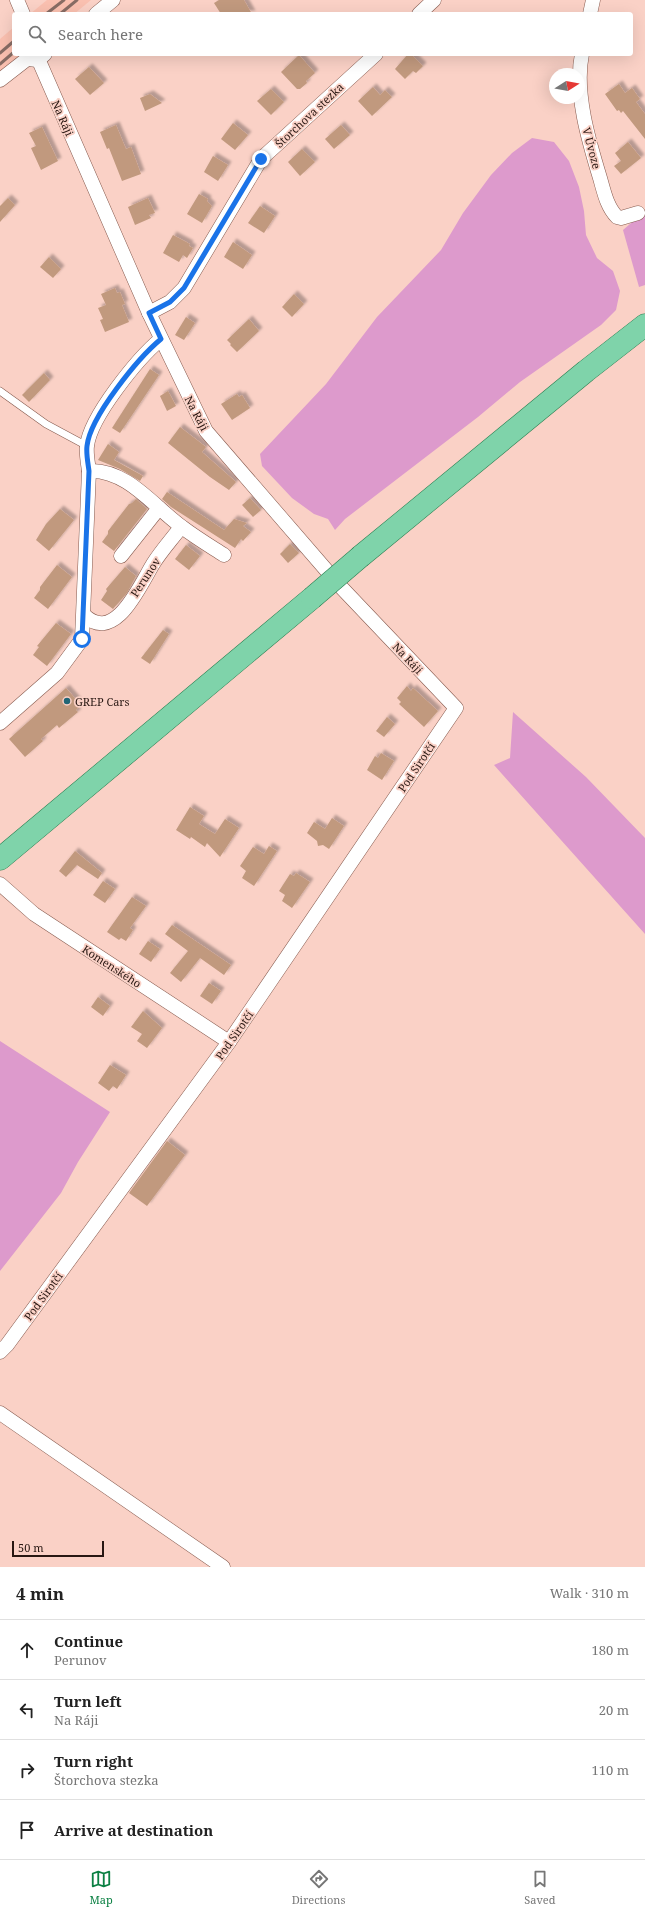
<!DOCTYPE html>
<html lang="en">
<head>
<meta charset="utf-8">
<style>
  :root { --surface:#fff; --page:#f6f6f6; --text:#222; --muted:#767676; --line:#e0e0e0; --accent:#0b8043 }
  body { margin:0; font-family:"Noto Serif",serif; background:var(--page); color:var(--text) }
  .compass { position:absolute; left:549px; top:68px; width:36px; height:36px; border-radius:50%; background:var(--surface); box-shadow:0 4px 16px #0002; rotate:79deg }
  .scale { position:absolute; left:12px; bottom:10px; width:92px; box-sizing:border-box; padding-left:4px; border:2px solid #281712; border-top:0; font-size:11px; line-height:14px; white-space:nowrap; color:#281712; -webkit-text-stroke:3px #fad1c6; paint-order:stroke }
  .stop { position:absolute; width:12px; height:12px; margin:-9px; border:3px solid #1a73e8; border-radius:50%; background:#fff }
  .stop.end { background:#1a73e8; border-color:#fff; box-shadow:0 1px 4px #0008 }
  .list { margin:0; padding:0; list-style:none }
  h2 { display:flex; justify-content:space-between; align-items:center; height:52px; margin:0; padding:0 16px; font-size:17px }
  h2 small { font-size:13px; font-weight:400; color:var(--muted) }
  .list li { display:grid; grid-template-columns:26px 1fr auto; gap:12px; align-items:center; box-sizing:border-box; height:60px; padding:0 16px; border-top:1px solid var(--line) }
  .list b { display:block; font-size:15px; white-space:nowrap }
  .list p { margin:0; font-size:13px; white-space:nowrap; color:var(--muted) }
  .list em { font-size:13px; font-style:normal; color:var(--muted) }
  .icon { flex:none; width:22px; height:22px; fill:none; stroke:currentColor; stroke-width:2; stroke-linecap:round; stroke-linejoin:round }
  .map { position:relative; flex:none; width:645px; height:1567px; overflow:hidden }
  .search { position:absolute; background:var(--surface); box-shadow:0 4px 16px #0002; left:12px; right:12px; top:12px; height:44px; display:flex; align-items:center; gap:10px; box-sizing:border-box; padding:0 14px; border-radius:4px; color:var(--muted); font-size:15px }
  .sheet { height:292px; background:var(--surface) }
  nav { display:flex; justify-content:space-around; align-items:center; box-sizing:border-box; height:56px; border-top:1px solid var(--line); background:var(--surface); font-size:11px; color:var(--muted) }
  nav a { display:grid; justify-items:center; gap:2px }
  nav .on { color:var(--accent) }
  .map>svg:first-child { display:block }
</style>
</head>
<body>
<div class="map">
<svg width="645" height="1567" viewBox="0 0 645 1567">
  <defs>
    <filter id="shadow"><feDropShadow dx="3.5" dy="-3.5" stdDeviation="1" flood-color="#0004"/></filter>
  </defs>
  <rect width="100%" height="100%" fill="#fad1c6"/>
  <g fill="#fac0b0">
    <path d="M47,0H91L74,14H30Z"/>
    <path d="M14,27V54H25L0,76V39Z"/>
  </g>
  <g fill="#dd9acc">
    <path d="M532,138L554,142L569,161L579,187L584,211L586,235L597,258L613,271L620,291L616,310L601,325L520,382L478,417L345,519L335,530L328,519L314,514L292,498L262,466L260,454L326,384L377,317L441,250L463,213L491,175L512,153Z"/>
    <path d="M645,211V285L639,287L623,230Z"/>
    <path d="M513,712L586,777L645,838V934L494,765L510,758Z"/>
    <path d="M0,1041L110,1112L78,1162L61,1193L0,1271Z"/>
  </g>
  <g fill="#c1997e" filter="url(#shadow)">
    <path d="M219,0H244L252,14H221L214,3Z"/>
    <path d="M408,54H411L423,66L416,73L413,71L405,79L395,69Z"/>
    <path d="M299,55L315,73L306,81L307,83L300,89H297L281,72Z"/>
    <path d="M89,67L104,83L90,95L75,79Z"/>
    <path d="M619,84L625,93L632,88L640,99L636,102L645,114V139L623,111L621,113L619,110L617,111L605,94Z"/>
    <path d="M373,87L380,95L385,90L392,97L372,116L358,101Z"/>
    <path d="M271,89L284,102L271,115L257,101Z"/>
    <path d="M150,94L162,103L145,111L140,98Z"/>
    <path d="M233,123L248,135L235,150L221,139Z"/>
    <path d="M116,125L126,149L131,147L141,174L122,181L109,148L107,149L100,132Z"/>
    <path d="M341,125L350,135L334,149L325,139Z"/>
    <path d="M42,127L58,161L41,170L31,148L36,146L29,133Z"/>
    <path d="M628,142L641,158L621,174L614,166L621,161L615,153Z"/>
    <path d="M302,149L315,162L300,176L288,162Z"/>
    <path d="M213,156L228,165L218,181L204,172Z"/>
    <path d="M199,194L208,199L207,201L212,206L202,223L187,214Z"/>
    <path d="M8,198L15,205L0,222V206Z"/>
    <path d="M148,198L155,213L149,215L151,218L135,225L128,207Z"/>
    <path d="M260,206L275,216L264,233L248,223Z"/>
    <path d="M173,235L190,244L189,246L193,248L187,258L183,255L179,262L163,253Z"/>
    <path d="M233,242L252,255L243,269L224,257Z"/>
    <path d="M49,257L61,269L53,278L40,267Z"/>
    <path d="M115,288L117,293L120,292L125,304L122,305L129,322L105,332L100,320L103,319L98,308L106,305L101,294Z"/>
    <path d="M294,294L304,304L292,317L282,307Z"/>
    <path d="M186,317L195,323L184,340L175,335Z"/>
    <path d="M249,319L259,331L237,352L230,345L231,344L227,340Z"/>
    <path d="M150,369L159,375L120,433L112,428Z"/>
    <path d="M44,373L50,380L29,402L22,395Z"/>
    <path d="M168,391L176,406L167,411L160,396Z"/>
    <path d="M237,394L239,397L242,395L250,408L232,420L221,404Z"/>
    <path d="M180,427L206,447L202,452L236,482L229,490L210,477L168,443Z"/>
    <path d="M108,444L119,452L114,460L143,476L140,481L120,469L98,460Z"/>
    <path d="M167,492L224,530L234,519L247,523L243,526L251,532L243,541L241,539L235,548L171,507L162,499Z"/>
    <path d="M250,498L261,510L253,517L242,505Z"/>
    <path d="M136,499L147,509L114,551L102,542L108,534V531L129,504L132,503Z"/>
    <path d="M60,509L74,520L49,551L36,540L46,524Z"/>
    <path d="M290,544L299,553L288,563L280,554Z"/>
    <path d="M186,545L200,556L189,570L175,559Z"/>
    <path d="M57,565L72,577L48,609L34,598L40,590V587Z"/>
    <path d="M125,567L136,576L127,593L113,609L101,600L107,591L106,589Z"/>
    <path d="M56,623L71,634L47,666L33,655L39,647L37,646Z"/>
    <path d="M163,630L169,634L150,664L141,658Z"/>
    <path d="M407,686L411,691L413,688L438,711L424,727L399,704L401,702L397,698Z"/>
    <path d="M66,688L81,705L76,710L78,712L59,728L57,725L41,739L43,741L25,757L9,739Z"/>
    <path d="M387,717L395,724L384,737L376,731Z"/>
    <path d="M381,753L394,761L382,780L367,770L375,756L378,758Z"/>
    <path d="M190,807L204,816L199,824L215,834L225,819L239,828L220,857L207,843L205,847L191,837L190,839L176,830Z"/>
    <path d="M332,818L344,826L329,849L323,845L318,846L317,841L307,833L314,822L325,829Z"/>
    <path d="M269,846L277,851L254,886L242,878L246,871L240,866L253,847L264,854Z"/>
    <path d="M75,851L102,873L98,879L77,865L66,877L59,871Z"/>
    <path d="M296,873L310,882L292,908L282,901L285,895L279,891L290,874L294,876Z"/>
    <path d="M103,881L115,889L105,903L93,895Z"/>
    <path d="M132,897L146,906L130,928L133,930L126,941L121,938L119,940L107,932Z"/>
    <path d="M172,925L231,965L224,975L200,958L181,982L170,973L188,951L165,934Z"/>
    <path d="M148,941L160,949L151,962L139,954Z"/>
    <path d="M209,983L221,991L212,1004L200,996Z"/>
    <path d="M98,997L110,1006L103,1016L91,1007Z"/>
    <path d="M143,1011L162,1028L147,1048L137,1041L142,1034L131,1027Z"/>
    <path d="M110,1065L126,1075L117,1089L113,1086L109,1091L98,1083Z"/>
    <path d="M167,1141L185,1155L147,1206L129,1193Z"/>
  </g>
  <g fill="none" stroke-linecap="round" stroke-linejoin="round">
    <defs>
      <path id="lane" d="M0,391L46,424L87,446"/>
      <g id="street">
        <path d="M17,0L23,14"/>
        <path d="M96,14L113,0"/>
        <path d="M419,14L434,0"/>
        <path d="M590,14L593,0"/>
        <path d="M582,54C574,92 589,142 600,178C604,192 607,207 617,217L621,218L638,213"/>
        <path d="M0,80L27,59L38,60L45,54"/>
        <path d="M149,313L170,302L184,288L261,159L376,54"/>
        <path d="M89,471C127,469 154,507 182,527C195,537 210,546 224,555"/>
        <path d="M121,556L159,508"/>
        <path d="M84,615C115,645 140,585 153,564C161,551 172,539 181,527"/>
        <path d="M0,723L57,673L82,639L89,471C88,463 86,454 87,446C90,417 138,358 161,339"/>
        <path d="M0,884L34,914L229,1042"/>
        <path d="M0,1352L7,1345L229,1042L456,708L340,586L206,431L149,313L36,54"/>
        <path d="M0,1413L223,1567"/>
      </g>
      <g id="primary">
        <path d="M361,556L586,371L645,325"/>
        <path d="M0,859L312,598"/>
      </g>
    </defs>
    <use href="#lane" stroke="#875b4f" stroke-width="8"/>
    <use href="#street" stroke="#875b4f" stroke-width="15"/>
    <use href="#primary" stroke="#297e50" stroke-width="23"/>
    <use href="#lane" stroke="#fff" stroke-width="7"/>
    <use href="#street" stroke="#fff" stroke-width="14"/>
    <use href="#primary" stroke="#7fd3aa" stroke-width="22"/>
    <g stroke="#886c64" stroke-width="3">
      <path d="M46,14L64,0"/>
      <path d="M60,14L77,0"/>
      <path d="M0,53L14,41"/>
      <path d="M0,64L14,52"/>
    </g>
    <defs>
      <path id="primary-bridge" d="M312,598L361,556"/>
    </defs>
    <use href="#primary-bridge" stroke="#297e50" stroke-width="23" stroke-linecap="butt"/>
    <use href="#primary-bridge" stroke="#7fd3aa" stroke-width="22"/>
  </g>
  <g fill="none" stroke-linecap="round" stroke-linejoin="round">
    <path stroke="#1a73e8" stroke-width="5" d="M82,639L89,471C88,463 86,454 87,446C90,417 138,358 161,339L149,313L170,302L184,288L261,159"/>
  </g>
  <circle fill="#206676" stroke="#fad1c6" stroke-width="1.5" cx="67" cy="701" r="4"/>
  <g text-anchor="middle" dominant-baseline="central" stroke-width="3.5" stroke-linejoin="round" paint-order="stroke">
    <g font-size="11" fill="#281712" stroke="#fad1c6">
      <text transform="translate(309 115) rotate(-43)">Štorchova stezka</text>
      <text transform="translate(63 118) rotate(66)">Na Ráji</text>
      <text transform="translate(592 148) rotate(75)">V Úvoze</text>
      <text transform="translate(197 413) rotate(62)">Na Ráji</text>
      <text transform="translate(145 577) rotate(-57)">Perunov</text>
      <text transform="translate(408 658) rotate(47)">Na Ráji</text>
      <text transform="translate(416 767) rotate(-56)">Pod Sirotčí</text>
      <text transform="translate(112 966) rotate(33)">Komenského</text>
      <text transform="translate(234 1035) rotate(-55)">Pod Sirotčí</text>
      <text transform="translate(43 1296) rotate(-54)">Pod Sirotčí</text>
    </g>
    <g font-size="11" fill="#281712" stroke="#fad1c6" text-anchor="start">
      <text x="75" y="701">GREP Cars</text>
    </g>
  </g>
</svg>
<svg class="compass" viewBox="-18 -18 36 36"><path d="M0-13l5 13h-10z" fill="#e53935"/><path d="M0 13l5-13h-10z" fill="#767676"/></svg>
<div class="scale">50 m</div>
<div class="stop" style="left:82px;top:639px"></div>
<div class="stop end" style="left:261px;top:159px"></div>
<div class="search"><svg class="icon" aria-label="search" viewBox="0 0 24 24"><circle cx="10" cy="10" r="6"/><path d="M15 15l6 6"/></svg>Search here</div>
</div>
<section class="sheet">
<h2>4 min<small>Walk · 310 m</small></h2>
<ul class="list">
<li><svg class="icon" aria-label="ahead" viewBox="0 0 24 24"><path d="M12 20V5M6 11l6-6 6 6"/></svg><div><b>Continue</b><p>Perunov</p></div><em>180 m</em></li>
<li><svg class="icon" aria-label="left" viewBox="0 0 24 24"><path d="M17 20v-9H6M10 6l-5 5 5 5"/></svg><div><b>Turn left</b><p>Na Ráji</p></div><em>20 m</em></li>
<li><svg class="icon" aria-label="right" viewBox="0 0 24 24"><path d="M7 20v-9h11M14 6l5 5-5 5"/></svg><div><b>Turn right</b><p>Štorchova stezka</p></div><em>110 m</em></li>
<li><svg class="icon" aria-label="arrive" viewBox="0 0 24 24"><path d="M6 21V4h12l-3 4 3 4H6"/></svg><div><b>Arrive at destination</b></div></li>
</ul>
</section>
<nav>
<a class="on"><svg class="icon" aria-label="map" viewBox="0 0 24 24"><path d="M3 6l6-2 6 2 6-2v14l-6 2-6-2-6 2zM9 4v14M15 6v14"/></svg>Map</a>
<a><svg class="icon" aria-label="directions" viewBox="0 0 24 24"><path d="M12 3l9 9-9 9-9-9zM9 14v-3h6M13 9l2 2-2 2"/></svg>Directions</a>
<a><svg class="icon" aria-label="saved" viewBox="0 0 24 24"><path d="M7 4h10v16l-5-4-5 4z"/></svg>Saved</a>
</nav>
</body>
</html>
